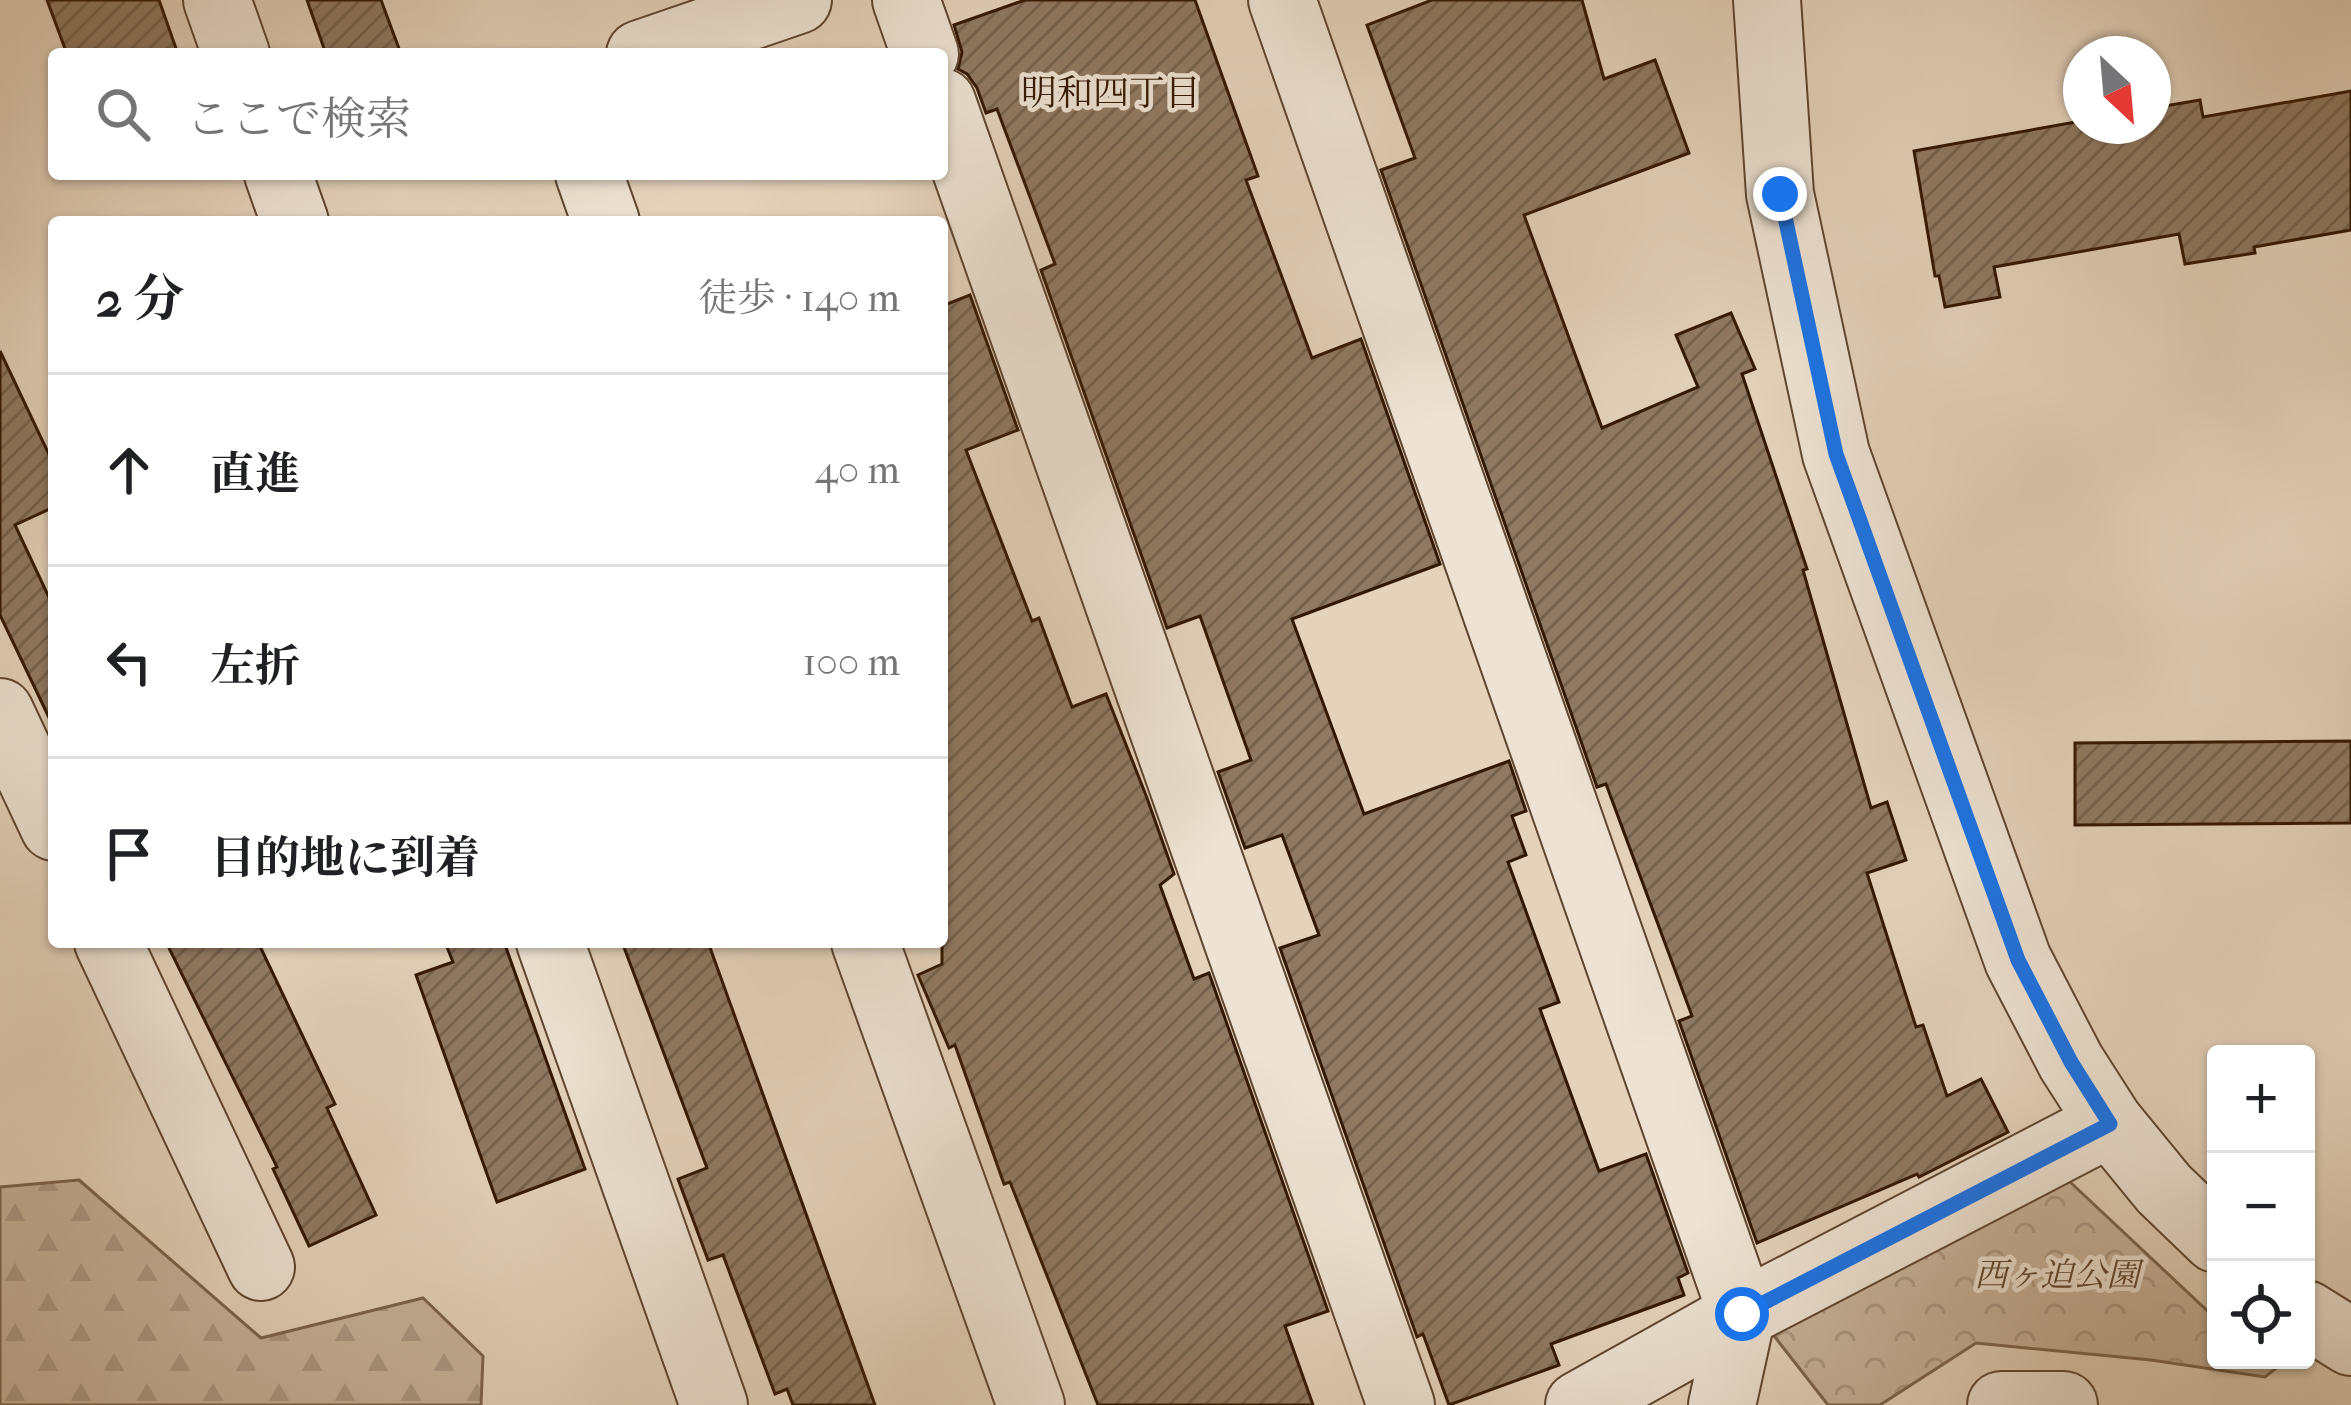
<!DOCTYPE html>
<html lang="ja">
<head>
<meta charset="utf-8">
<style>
  :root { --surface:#fff; --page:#f2f2f2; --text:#202124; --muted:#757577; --line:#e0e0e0 }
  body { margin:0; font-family:"IM FELL French Canon","Noto Serif JP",serif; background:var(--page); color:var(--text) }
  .controls { position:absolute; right:36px; bottom:36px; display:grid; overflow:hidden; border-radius:12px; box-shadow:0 3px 9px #0004 }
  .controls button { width:108px; height:108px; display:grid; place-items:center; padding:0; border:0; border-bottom:3px solid var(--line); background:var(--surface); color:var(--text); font:60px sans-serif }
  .compass { position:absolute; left:2063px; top:36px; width:108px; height:108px; border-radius:50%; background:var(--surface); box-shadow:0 3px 9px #0004; rotate:154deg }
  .stop { position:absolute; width:36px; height:36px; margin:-27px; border:9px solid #1a73e8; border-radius:50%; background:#fff }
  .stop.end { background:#1a73e8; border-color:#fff; box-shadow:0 3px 12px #0008 }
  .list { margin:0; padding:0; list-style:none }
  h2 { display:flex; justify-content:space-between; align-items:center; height:156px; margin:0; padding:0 48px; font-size:51px }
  h2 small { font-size:39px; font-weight:400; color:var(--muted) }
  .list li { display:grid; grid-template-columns:78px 1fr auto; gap:36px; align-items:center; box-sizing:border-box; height:192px; padding:0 48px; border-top:3px solid var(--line) }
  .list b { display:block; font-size:45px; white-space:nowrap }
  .list em { font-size:39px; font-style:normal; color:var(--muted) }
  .icon { flex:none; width:66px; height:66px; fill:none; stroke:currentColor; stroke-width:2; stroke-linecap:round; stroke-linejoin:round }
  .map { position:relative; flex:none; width:2351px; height:1405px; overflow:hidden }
  .search { position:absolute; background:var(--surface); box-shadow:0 3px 9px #0004; left:48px; top:48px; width:900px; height:132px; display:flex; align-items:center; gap:30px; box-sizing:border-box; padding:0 42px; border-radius:12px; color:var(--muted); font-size:45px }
  .panel { position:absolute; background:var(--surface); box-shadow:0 3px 9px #0004; left:48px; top:216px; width:900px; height:732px; border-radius:12px }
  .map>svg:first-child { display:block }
</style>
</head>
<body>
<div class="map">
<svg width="2351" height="1405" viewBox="0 0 2351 1405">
  <defs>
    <pattern id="forest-firs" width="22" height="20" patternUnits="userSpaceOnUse" patternTransform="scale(3)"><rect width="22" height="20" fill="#c6b29b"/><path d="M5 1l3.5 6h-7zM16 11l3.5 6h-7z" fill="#ab9884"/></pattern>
    <pattern id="park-crowns" width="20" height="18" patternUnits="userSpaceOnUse" patternTransform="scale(3)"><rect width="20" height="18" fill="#c6b29b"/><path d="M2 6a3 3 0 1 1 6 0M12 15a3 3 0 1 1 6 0" fill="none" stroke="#ab9884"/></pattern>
    <pattern id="building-hatch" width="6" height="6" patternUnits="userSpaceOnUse" patternTransform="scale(3)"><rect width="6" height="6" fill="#8f7962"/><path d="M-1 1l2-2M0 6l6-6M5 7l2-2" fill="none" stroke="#75624e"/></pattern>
  </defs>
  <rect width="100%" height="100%" fill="#e4d2bb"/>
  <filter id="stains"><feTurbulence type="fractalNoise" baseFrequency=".00167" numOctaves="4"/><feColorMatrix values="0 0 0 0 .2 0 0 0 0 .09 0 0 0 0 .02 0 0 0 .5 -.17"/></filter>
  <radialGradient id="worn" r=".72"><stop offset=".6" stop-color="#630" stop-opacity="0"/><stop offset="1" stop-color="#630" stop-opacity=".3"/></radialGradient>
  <path fill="url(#forest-firs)" stroke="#7c654e" stroke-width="3" d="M79,1180L261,1338L423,1298L483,1356L481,1405H0V1187Z"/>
  <path fill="url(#park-crowns)" stroke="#7c654e" stroke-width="3" d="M2069,1181L2216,1319V1360L2284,1362L2265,1377L2151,1360L1976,1343L1880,1405H1828L1771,1332Z"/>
  <g fill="url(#building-hatch)" stroke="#331801" stroke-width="3">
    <path d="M47,0H159L178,54H67Z"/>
    <path d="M307,0H381L401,54H326Z"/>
    <path d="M1025,0H1195L1258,176L1246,180L1312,358L1361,339L1440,564L1292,619L1364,814L1509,761L1526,811L1512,816L1526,855L1508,862L1559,1002L1540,1009L1599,1171L1646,1154L1688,1273L1678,1278L1684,1295L1551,1344L1559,1365L1449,1405L1423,1334L1417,1337L1280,948L1319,935L1282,835L1245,848L1218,772L1251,760L1200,616L1167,628L1041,270L1055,264L997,109L986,113L977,88L967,74L958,69L962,52L954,25Z"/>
    <path d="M1432,0H1582L1604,79L1655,60L1689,153L1524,215L1602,428L1698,387L1676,335L1731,313L1755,369L1742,374L1807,569L1803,570L1871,808L1887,802L1906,860L1867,873L1916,1027L1923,1025L1947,1096L1981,1079L2008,1132L1919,1177L1917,1174L1757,1243L1679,1021L1692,1016L1606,784L1597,787L1381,170L1415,158L1367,25Z"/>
    <path d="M2351,91V230L2254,247L2255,253L2185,264L2179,234L1994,267L2000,297L1945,307L1939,276H1935L1914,151L2081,121V126H2153V108L2200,100L2203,117Z"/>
    <path d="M970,295L1018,430L966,450L1032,621L1039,618L1072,707L1106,694L1147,798L1174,874L1160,885L1194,979L1209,973L1328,1311L1285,1326L1313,1405H1098L1010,1182L1004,1184L955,1045L949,1048L918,975L942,964V306Z"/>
    <path d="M0,351L54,465V507L15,525L54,608V728L0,615Z"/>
    <path d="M2351,741V823L2075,825V743Z"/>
    <path d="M166,942H258L335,1104L327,1108L376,1215L309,1246L273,1169L277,1167Z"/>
    <path d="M445,942H504L585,1169L497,1202L416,975L453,962Z"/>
    <path d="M622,942H708L875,1405H793L787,1389L775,1394L723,1255L708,1260L678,1179L707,1168Z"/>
  </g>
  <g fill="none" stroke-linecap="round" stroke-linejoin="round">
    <defs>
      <g id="minor">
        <path d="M217,0L236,54"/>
        <path d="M906,0L925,54"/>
        <path d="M1282,0L1742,1314L1722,1405"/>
        <path d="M1767,0L1780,194L1836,454L2018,960L2071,1062L2110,1123L2164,1189L2216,1239"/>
        <path d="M640,54L798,0"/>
        <path d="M942,102L1401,1405"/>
        <path d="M278,174L295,222"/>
        <path d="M589,174L606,222"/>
        <path d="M0,712L54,827"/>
        <path d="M108,942L261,1267"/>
        <path d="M550,942L714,1405"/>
        <path d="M865,942L1031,1405"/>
        <path d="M2306,1314L2351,1342"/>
        <path d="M1579,1405L1742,1314L2110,1123"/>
        <path d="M2001,1405H2064"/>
      </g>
    </defs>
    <use href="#minor" stroke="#5f4630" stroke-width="70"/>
    <use href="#minor" stroke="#ede2d3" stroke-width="66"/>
  </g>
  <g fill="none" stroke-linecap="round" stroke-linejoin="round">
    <path stroke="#1a73e8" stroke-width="15" d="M1742,1314L2110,1124L2071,1062L2018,960L1836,454L1780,194"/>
  </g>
  <g text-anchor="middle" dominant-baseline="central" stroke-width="9" stroke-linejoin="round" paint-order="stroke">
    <g font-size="33" font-style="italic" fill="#5f462f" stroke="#ede2d3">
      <text x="2057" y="1275">西ヶ迫公園</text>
    </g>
    <g font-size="36" fill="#331801" stroke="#ede2d3">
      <text x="1111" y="93">明和四丁目</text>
    </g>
  </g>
  <rect width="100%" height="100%" filter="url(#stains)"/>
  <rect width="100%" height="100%" fill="url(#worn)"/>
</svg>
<div class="controls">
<button>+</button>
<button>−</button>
<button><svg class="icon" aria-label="locate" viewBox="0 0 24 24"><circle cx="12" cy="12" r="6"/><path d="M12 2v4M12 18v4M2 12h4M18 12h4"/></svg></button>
</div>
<svg class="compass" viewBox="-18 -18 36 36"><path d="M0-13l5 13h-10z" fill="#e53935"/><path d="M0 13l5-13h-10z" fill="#757577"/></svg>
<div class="stop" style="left:1742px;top:1314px"></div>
<div class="stop end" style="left:1780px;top:194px"></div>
<div class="search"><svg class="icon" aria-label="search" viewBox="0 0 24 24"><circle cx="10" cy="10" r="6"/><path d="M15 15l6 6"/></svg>ここで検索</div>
<section class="panel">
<h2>2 分<small>徒歩 · 140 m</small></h2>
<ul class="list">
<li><svg class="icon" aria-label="ahead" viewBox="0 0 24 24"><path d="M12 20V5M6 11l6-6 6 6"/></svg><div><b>直進</b></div><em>40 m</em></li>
<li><svg class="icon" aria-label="left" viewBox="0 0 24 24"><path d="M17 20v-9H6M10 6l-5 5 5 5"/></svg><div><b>左折</b></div><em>100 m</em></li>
<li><svg class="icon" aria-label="arrive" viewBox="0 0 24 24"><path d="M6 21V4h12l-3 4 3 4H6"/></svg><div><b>目的地に到着</b></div></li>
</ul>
</section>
</div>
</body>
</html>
